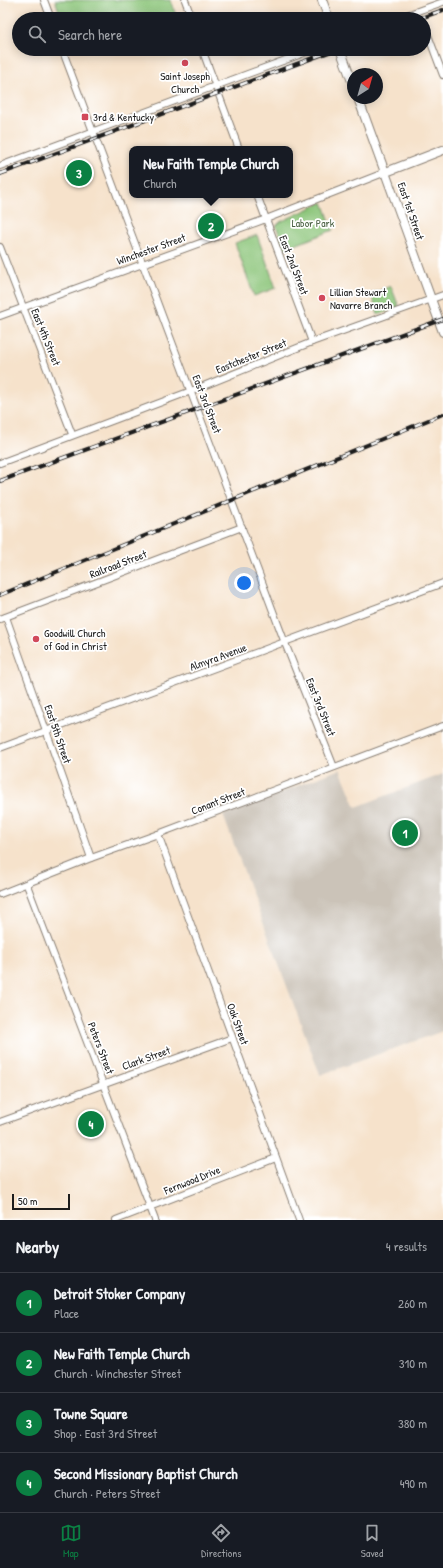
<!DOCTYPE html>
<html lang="en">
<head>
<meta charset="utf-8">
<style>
  :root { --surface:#171b24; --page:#20242c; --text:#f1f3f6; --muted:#9ea1a6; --line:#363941; --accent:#0b8043 }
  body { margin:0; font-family:"Patrick Hand",sans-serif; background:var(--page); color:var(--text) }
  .compass { position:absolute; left:347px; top:68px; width:36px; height:36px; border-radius:50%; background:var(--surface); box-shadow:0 2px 10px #0003; rotate:37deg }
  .scale { position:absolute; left:12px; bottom:10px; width:58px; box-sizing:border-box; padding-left:4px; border:2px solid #1c1c1c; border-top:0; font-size:11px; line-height:14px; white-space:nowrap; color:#1c1c1c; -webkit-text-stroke:3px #fff; paint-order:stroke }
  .you { position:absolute; left:244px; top:583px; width:14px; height:14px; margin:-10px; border:3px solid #fff; border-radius:50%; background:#1a73e8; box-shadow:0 0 0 6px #1a73e833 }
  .badge { display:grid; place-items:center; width:26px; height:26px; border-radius:50%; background:var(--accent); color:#fff; font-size:13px; font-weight:700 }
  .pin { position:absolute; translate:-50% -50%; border:2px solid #fff; box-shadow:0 1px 4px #0006 }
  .popup { position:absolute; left:129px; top:146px; width:164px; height:52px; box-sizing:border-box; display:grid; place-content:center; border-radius:8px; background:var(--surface); filter:drop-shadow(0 1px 3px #0005); font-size:13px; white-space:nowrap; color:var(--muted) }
  .popup b { font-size:15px; color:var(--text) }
  .popup::after { content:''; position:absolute; left:50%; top:100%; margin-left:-8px; border:8px solid transparent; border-top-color:var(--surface) }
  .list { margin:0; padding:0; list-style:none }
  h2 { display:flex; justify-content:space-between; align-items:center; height:52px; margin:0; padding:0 16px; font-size:17px }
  h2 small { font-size:13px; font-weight:400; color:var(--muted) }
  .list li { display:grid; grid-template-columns:26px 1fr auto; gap:12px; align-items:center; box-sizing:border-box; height:60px; padding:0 16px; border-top:1px solid var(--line) }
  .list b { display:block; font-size:15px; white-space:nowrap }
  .list p { margin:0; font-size:13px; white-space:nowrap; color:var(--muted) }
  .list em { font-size:13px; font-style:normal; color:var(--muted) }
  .icon { flex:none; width:22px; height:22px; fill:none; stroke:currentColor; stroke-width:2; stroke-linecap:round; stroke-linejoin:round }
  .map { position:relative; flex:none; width:443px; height:1220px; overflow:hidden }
  .search { position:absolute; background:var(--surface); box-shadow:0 2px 10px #0003; left:12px; right:12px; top:12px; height:44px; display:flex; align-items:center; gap:10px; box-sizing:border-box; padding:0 14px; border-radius:22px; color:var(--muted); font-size:15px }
  .sheet { height:292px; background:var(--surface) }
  nav { display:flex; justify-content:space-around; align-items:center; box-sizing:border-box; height:56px; border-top:1px solid var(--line); background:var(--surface); font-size:11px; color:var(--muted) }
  nav a { display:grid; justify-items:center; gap:2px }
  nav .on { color:var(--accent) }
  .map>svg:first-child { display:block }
</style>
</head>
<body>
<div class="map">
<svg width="443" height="1220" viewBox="0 0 443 1220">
  <rect width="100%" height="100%" fill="#fff"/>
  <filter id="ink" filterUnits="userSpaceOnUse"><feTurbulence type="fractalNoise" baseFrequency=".025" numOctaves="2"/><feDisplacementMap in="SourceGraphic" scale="8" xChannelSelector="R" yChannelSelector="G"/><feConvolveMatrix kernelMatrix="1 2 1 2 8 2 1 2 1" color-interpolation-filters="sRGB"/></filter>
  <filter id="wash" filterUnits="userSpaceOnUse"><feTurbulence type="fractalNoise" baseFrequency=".012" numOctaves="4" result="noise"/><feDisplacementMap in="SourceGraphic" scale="16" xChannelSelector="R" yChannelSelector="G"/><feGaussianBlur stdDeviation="0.9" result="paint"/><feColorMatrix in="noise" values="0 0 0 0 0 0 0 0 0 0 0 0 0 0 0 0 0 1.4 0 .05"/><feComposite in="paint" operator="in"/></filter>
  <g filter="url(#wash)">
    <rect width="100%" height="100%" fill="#f6e2cb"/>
    <path fill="#cbc3b8" d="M340,769L356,807L443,774V1031L320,1075L223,815Z"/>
    <g fill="#8ac478" stroke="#53704a">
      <path d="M55,0H170L176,15L165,19H62Z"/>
      <path d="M323,202L333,230L285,249L276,226L280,222Z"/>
      <path d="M257,235L276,288L254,296L235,243Z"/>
      <path d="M391,286L399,307L378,315L371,294Z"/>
    </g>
  </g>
  <g filter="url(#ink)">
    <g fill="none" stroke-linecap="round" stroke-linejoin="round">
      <defs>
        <g id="minor">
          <path d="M44,0L51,19"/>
          <path d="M185,0L192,19"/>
          <path d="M395,19L443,2"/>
          <path d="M428,35L443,75"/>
          <path d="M62,49L285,643L334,767"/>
          <path d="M202,49L239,149"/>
          <path d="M0,166L315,49"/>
          <path d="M257,195L312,342"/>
          <path d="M0,247L72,434"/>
          <path d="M0,316L266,219L386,172"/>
          <path d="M0,463L191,391L312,342L443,295"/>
          <path d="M6,617L91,858"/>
          <path d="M0,619L242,527"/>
          <path d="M0,748L443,583"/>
          <path d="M158,834L299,1220"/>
          <path d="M27,885L155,1220"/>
          <path d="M0,894L91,858L158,834L443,726"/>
          <path d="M0,1122L232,1038"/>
          <path d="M116,1220L276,1158"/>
        </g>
        <g id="tertiary">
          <path d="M322,0L329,19"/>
          <path d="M340,49L353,84"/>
          <path d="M358,98L443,332"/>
          <path d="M386,172L443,150"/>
        </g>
      </defs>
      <use href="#minor" stroke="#897f74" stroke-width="8"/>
      <use href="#tertiary" stroke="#897f74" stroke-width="10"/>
      <use href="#minor" stroke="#fff" stroke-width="6"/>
      <use href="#tertiary" stroke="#fff" stroke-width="8"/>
      <defs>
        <g id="rail">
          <path d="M418,19L443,10"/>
          <path d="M0,174L337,49"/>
          <path d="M0,481L443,319"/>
          <path d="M0,595L443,414"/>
        </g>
      </defs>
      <use href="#rail" stroke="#1c1c1c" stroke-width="4"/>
      <use href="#rail" stroke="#fff" stroke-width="2.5" stroke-dasharray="8" stroke-linecap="butt"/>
    </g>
  </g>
  <g fill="#d1495b" stroke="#fff" stroke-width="1.5">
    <circle cx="185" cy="63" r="4"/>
    <rect x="81" y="113" width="8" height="8" rx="2"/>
    <circle cx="322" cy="298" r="4"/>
    <circle cx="36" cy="639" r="4"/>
  </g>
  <g text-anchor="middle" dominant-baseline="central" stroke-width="3.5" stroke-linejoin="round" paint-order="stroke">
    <g font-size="11" fill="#1c1c1c" stroke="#fff" text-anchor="start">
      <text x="185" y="76" text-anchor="middle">Saint Joseph<tspan x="185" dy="13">Church</tspan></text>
      <text x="93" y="117">3rd &amp; Kentucky</text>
      <text x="330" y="292">Lillian Stewart<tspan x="330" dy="13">Navarre Branch</tspan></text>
      <text x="44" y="633">Goodwill Church<tspan x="44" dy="13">of God in Christ</tspan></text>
    </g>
    <g font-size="11" fill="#1c1c1c" stroke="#fff">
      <text transform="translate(411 211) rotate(71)">East 1st Street</text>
      <text transform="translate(151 249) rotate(-20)">Winchester Street</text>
      <text transform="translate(294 265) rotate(69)">East 2nd Street</text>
      <text transform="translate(46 337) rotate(68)">East 4th Street</text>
      <text transform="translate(251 356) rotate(-22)">Eastchester Street</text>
      <text transform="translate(207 404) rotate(69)">East 3rd Street</text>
      <text transform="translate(118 564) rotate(-21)">Railroad Street</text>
      <text transform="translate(218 657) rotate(-20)">Almyra Avenue</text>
      <text transform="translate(321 707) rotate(68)">East 3rd Street</text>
      <text transform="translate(58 734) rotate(71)">East 5th Street</text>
      <text transform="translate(218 801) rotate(-21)">Conant Street</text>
      <text transform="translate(238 1024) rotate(70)">Oak Street</text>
      <text transform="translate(101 1048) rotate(69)">Peters Street</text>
      <text transform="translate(146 1058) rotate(-20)">Clark Street</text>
      <text transform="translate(192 1180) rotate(-22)">Fernwood Drive</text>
    </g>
    <g font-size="11" fill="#485f41" stroke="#fff">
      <text x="313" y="223">Labor Park</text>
    </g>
  </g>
</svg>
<svg class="compass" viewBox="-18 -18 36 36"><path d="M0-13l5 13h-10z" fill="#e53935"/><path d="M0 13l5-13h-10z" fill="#9ea1a6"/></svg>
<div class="scale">50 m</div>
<div class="you"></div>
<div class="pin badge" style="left:405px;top:833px">1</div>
<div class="pin badge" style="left:211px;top:226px">2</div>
<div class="popup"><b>New Faith Temple Church</b>Church</div>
<div class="pin badge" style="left:79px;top:173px">3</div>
<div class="pin badge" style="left:91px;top:1124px">4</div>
<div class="search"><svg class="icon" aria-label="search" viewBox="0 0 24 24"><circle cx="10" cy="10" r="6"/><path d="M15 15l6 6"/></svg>Search here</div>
</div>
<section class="sheet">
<h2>Nearby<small>4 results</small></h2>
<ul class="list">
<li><span class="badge">1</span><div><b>Detroit Stoker Company</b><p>Place</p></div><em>260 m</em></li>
<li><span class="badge">2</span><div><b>New Faith Temple Church</b><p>Church · Winchester Street</p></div><em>310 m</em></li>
<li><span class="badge">3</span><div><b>Towne Square</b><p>Shop · East 3rd Street</p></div><em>380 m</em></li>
<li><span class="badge">4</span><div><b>Second Missionary Baptist Church</b><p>Church · Peters Street</p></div><em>490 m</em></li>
</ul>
</section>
<nav>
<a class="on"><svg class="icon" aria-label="map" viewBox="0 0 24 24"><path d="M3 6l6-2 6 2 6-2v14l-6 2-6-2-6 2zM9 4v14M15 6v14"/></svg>Map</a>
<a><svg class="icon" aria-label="directions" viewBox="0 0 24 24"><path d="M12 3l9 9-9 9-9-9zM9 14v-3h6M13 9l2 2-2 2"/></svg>Directions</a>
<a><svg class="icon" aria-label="saved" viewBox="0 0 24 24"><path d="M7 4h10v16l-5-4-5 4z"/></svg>Saved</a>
</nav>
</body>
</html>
